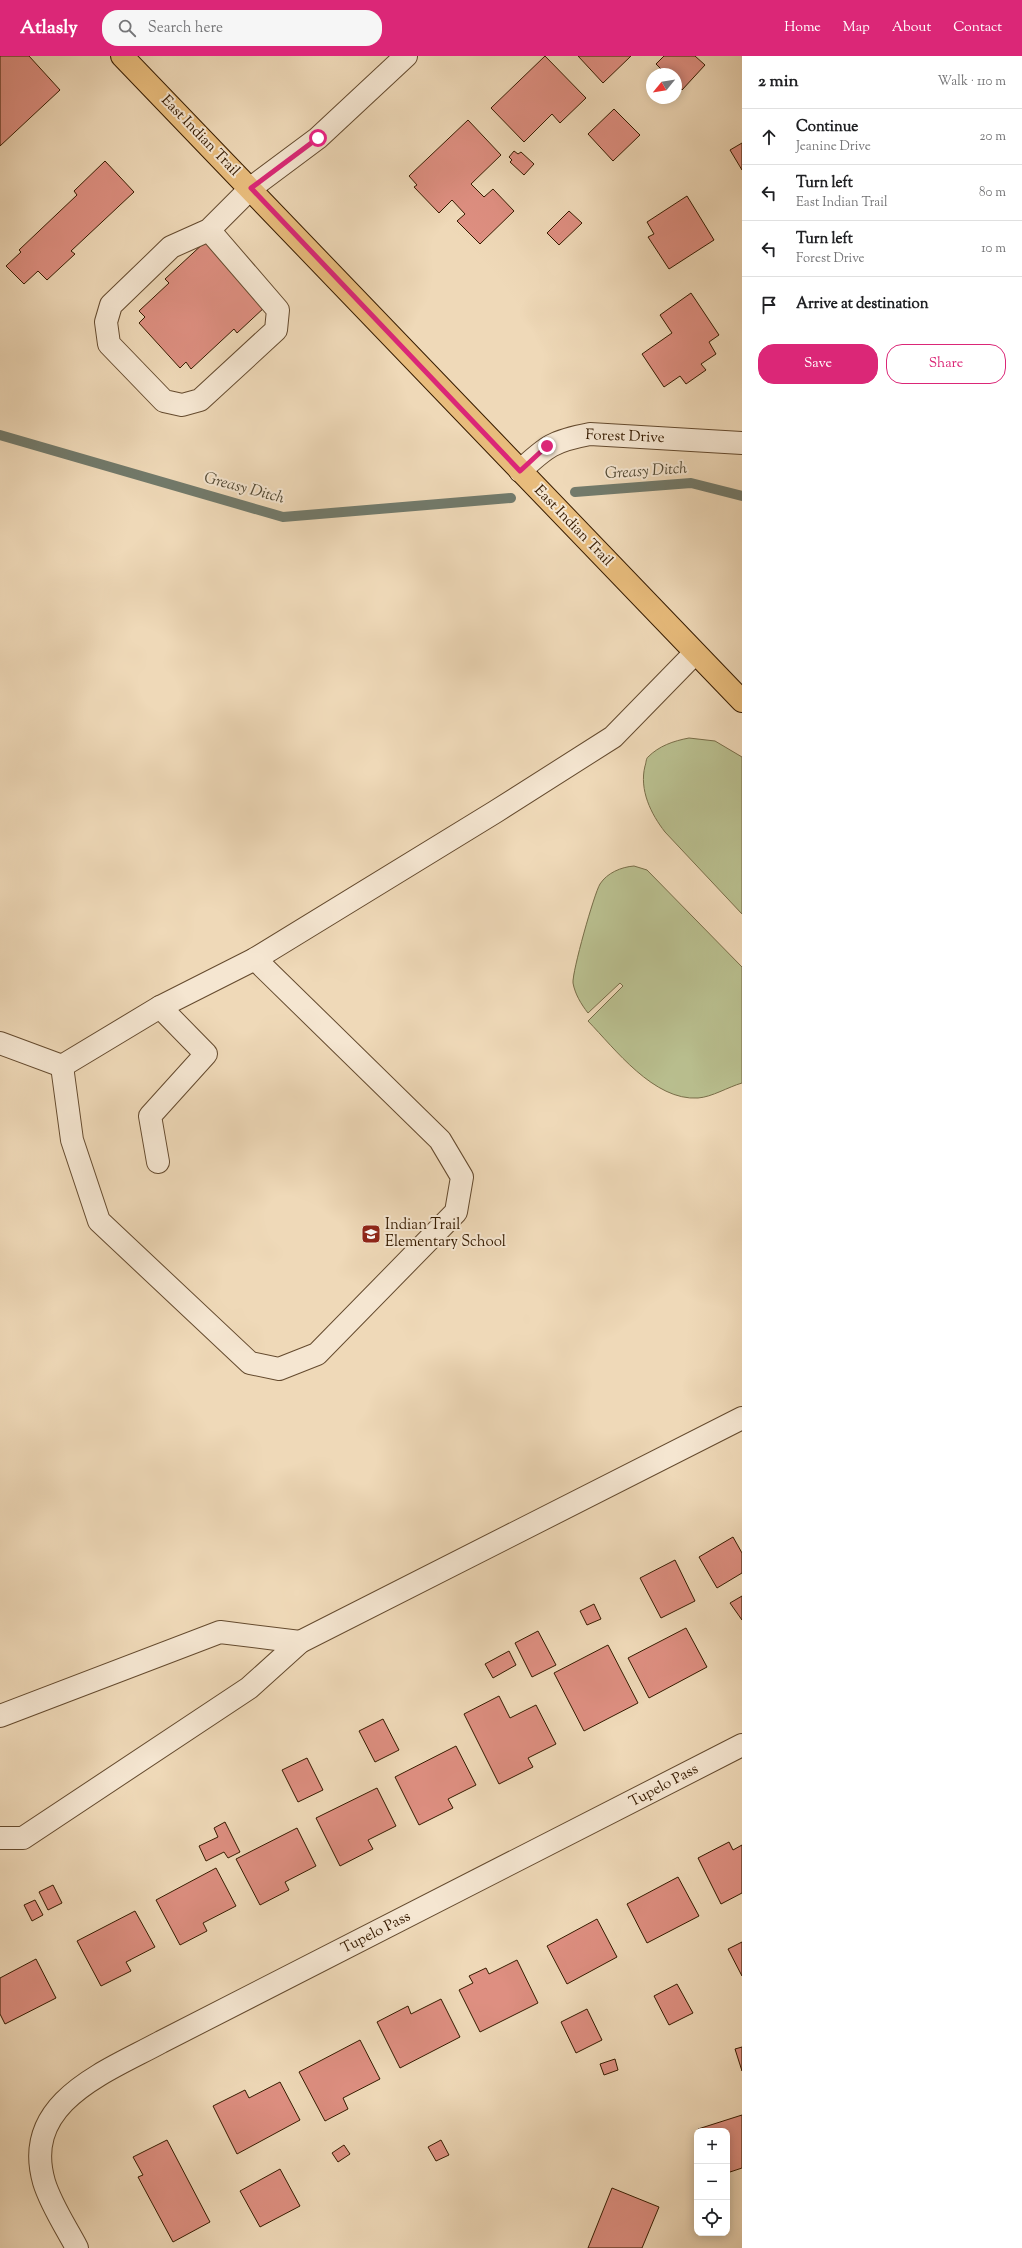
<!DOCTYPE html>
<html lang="en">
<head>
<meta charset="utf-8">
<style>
  :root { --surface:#fff; --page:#f6f6f6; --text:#202124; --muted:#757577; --line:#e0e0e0; --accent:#db2777 }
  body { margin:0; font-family:"Sorts Mill Goudy",serif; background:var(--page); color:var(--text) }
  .controls { position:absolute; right:12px; bottom:12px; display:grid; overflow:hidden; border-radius:8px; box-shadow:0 2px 10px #0003 }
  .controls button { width:36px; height:36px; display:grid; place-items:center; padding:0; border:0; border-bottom:1px solid var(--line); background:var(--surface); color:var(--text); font:20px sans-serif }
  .compass { position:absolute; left:646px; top:12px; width:36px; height:36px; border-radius:50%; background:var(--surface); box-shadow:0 2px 10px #0003; rotate:240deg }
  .stop { position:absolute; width:12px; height:12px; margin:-9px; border:3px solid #db2777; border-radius:50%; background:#fff }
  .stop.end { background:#db2777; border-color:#fff; box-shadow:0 1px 4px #0008 }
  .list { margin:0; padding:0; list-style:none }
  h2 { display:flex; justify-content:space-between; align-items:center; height:52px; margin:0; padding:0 16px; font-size:17px }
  h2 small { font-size:13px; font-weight:400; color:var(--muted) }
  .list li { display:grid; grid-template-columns:26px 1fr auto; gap:12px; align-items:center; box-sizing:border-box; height:56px; padding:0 16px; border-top:1px solid var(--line) }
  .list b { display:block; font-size:15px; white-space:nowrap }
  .list p { margin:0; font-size:13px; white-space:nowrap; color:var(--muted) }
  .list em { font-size:13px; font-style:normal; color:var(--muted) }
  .actions { display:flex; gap:8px; padding:12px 16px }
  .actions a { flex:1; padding:9px 0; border:1px solid var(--accent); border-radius:16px; text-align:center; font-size:14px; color:var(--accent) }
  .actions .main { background:var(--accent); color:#fff }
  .icon { flex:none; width:22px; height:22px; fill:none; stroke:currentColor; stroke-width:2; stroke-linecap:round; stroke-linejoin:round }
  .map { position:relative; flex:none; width:742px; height:2192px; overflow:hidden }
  header { display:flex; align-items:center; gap:24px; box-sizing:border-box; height:56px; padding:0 20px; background:var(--accent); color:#fff }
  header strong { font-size:19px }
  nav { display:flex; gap:22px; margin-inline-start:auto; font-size:14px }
  .search { width:280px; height:36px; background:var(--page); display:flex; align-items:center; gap:10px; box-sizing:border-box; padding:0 14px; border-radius:16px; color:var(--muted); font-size:15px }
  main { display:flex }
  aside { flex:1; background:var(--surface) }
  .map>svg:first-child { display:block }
</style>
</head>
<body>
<header>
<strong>Atlasly</strong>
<div class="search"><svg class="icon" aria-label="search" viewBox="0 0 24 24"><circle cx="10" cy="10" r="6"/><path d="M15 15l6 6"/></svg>Search here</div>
<nav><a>Home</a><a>Map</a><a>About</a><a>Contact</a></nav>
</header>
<main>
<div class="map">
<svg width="742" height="2192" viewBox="0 0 742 2192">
  <rect width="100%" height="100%" fill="#efd9b8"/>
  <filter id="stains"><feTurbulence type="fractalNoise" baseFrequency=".005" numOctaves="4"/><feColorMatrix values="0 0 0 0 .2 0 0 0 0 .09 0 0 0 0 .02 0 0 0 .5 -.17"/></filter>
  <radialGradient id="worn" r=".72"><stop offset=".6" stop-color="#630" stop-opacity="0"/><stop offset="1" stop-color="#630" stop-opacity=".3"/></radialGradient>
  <g fill="#b9bf8f" stroke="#786d48">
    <path d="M689,682L715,685L742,701V858L665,776C651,758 639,734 645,710C646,708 646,702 648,701C659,690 673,685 689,682Z"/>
    <path d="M634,810L647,814L742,911V1027C728,1031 712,1041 698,1042C654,1045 615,993 588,965L623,930L620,927L588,957C581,948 575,938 573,927C572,916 594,838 600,828C607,817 621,811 634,810Z"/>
  </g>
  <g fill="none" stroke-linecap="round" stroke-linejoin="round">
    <g stroke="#727a6b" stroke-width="10">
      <path d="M0,379L283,461L511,442"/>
      <path d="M575,436L691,427L742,440"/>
    </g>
  </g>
  <g fill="#de8f81" stroke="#361b00">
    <path d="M0,0H29L60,34L0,90Z"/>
    <path d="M545,0L586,42L560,67L552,58L524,86L491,52Z"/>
    <path d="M578,0H631L603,27Z"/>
    <path d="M664,0H695L705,9L682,34L676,28V18H666L656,8Z"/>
    <path d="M614,53L640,79L613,105L588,78Z"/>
    <path d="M468,64L501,99L471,128L484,141L493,133L514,155L480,188L457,165L465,158L452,144L439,157L414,131L417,129L409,120Z"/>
    <path d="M742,87V114L730,94Z"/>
    <path d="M514,95L518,98L521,96L534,108L524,119L510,106L512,104L509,101Z"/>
    <path d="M105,105L134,136L71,195L75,198L47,224L38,215L24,228L6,210L21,196L19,194L77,139L74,135Z"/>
    <path d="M687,140L714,184L669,213L648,181L654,178L647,166Z"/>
    <path d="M569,155L582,167L559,189L547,177Z"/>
    <path d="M206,185L266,250L237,277L234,273L191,313L186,306L180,312L139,267L145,261L139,255L169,227L165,223Z"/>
    <path d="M691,237L719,279L709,286L716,298L701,308L706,314L686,328L680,320L664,331L642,298L672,277L660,259Z"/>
    <path d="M733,1481L742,1497V1517L717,1532L699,1501Z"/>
    <path d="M675,1504L695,1545L661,1562L640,1522Z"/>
    <path d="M742,1540V1564L730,1547Z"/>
    <path d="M594,1548L601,1563L587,1569L580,1555Z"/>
    <path d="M686,1572L707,1611L649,1642L628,1602Z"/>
    <path d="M538,1575L556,1609L532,1621L515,1587Z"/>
    <path d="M608,1589L638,1647L584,1675L554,1617Z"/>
    <path d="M509,1595L516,1609L493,1622L485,1608Z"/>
    <path d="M499,1640L510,1662L536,1649L556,1688L528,1702L533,1711L499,1728L464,1658Z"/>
    <path d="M383,1663L399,1694L375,1706L359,1675Z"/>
    <path d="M456,1690L476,1729L448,1743L453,1752L419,1769L395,1721Z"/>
    <path d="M307,1702L323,1734L298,1746L282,1714Z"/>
    <path d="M377,1732L396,1770L368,1784L373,1793L340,1810L316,1762Z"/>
    <path d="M225,1766L240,1796L228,1802L224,1796L206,1805L199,1790L218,1781L214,1772Z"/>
    <path d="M297,1772L316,1810L285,1826L289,1834L260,1849L236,1803Z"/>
    <path d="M729,1786L733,1794L742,1789V1837L721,1848L698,1802Z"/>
    <path d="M216,1812L236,1850L203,1867L207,1875L180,1889L156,1844Z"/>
    <path d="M678,1821L699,1860L647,1887L627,1848Z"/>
    <path d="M53,1829L62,1847L48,1854L39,1836Z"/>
    <path d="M35,1844L43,1859L32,1865L24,1849Z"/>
    <path d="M135,1855L155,1891L126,1906L131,1915L101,1930L77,1885Z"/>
    <path d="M597,1863L617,1901L567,1928L547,1890Z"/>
    <path d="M742,1886V1920L728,1893Z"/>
    <path d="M36,1903L56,1942L5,1968L0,1958V1922Z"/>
    <path d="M517,1904L538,1947L480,1976L459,1934L473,1927L469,1920L486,1912L489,1918Z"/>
    <path d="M677,1928L693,1957L669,1969L654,1940Z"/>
    <path d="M441,1943L460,1981L400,2012L377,1966L408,1950L411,1958Z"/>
    <path d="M587,1953L602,1984L576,1997L561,1966Z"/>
    <path d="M360,1984L380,2023L343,2042L348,2053L325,2065L299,2016Z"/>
    <path d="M742,1991V2015L735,1993Z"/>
    <path d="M615,2003L618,2014L604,2019L600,2008Z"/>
    <path d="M280,2026L300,2064L237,2098L213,2050L245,2034L249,2042Z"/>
    <path d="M742,2059V2112L727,2117V2075H699L698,2073Z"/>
    <path d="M167,2084L210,2166L173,2186L138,2121L143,2119L133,2101Z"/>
    <path d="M441,2084L449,2099L436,2105L428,2091Z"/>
    <path d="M344,2089L350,2098L338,2106L332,2097Z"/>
    <path d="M280,2113L300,2150L260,2171L240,2135Z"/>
    <path d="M612,2132L659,2151L642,2192H588Z"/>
  </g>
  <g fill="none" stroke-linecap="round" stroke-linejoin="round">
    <defs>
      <g id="minor">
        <path d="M209,174L278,254L276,274L200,344L182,349L164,345L109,288L106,266L111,249L171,191L209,174L251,132L318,82L406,0"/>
        <path d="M520,415C547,390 553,385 590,378L742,387"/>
        <path d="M0,987L62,1010L160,951L255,903L495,756L613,681L695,597"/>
        <path d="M62,1010L72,1084L99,1165L250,1307L279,1313L317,1298L456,1156L462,1121L440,1084L255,903"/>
        <path d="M158,1106L150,1060L206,998L160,951"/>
        <path d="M0,1660L220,1576L300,1586"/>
        <path d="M0,1782H23L249,1632L300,1586L742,1362"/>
        <path d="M77,2192C66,2171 51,2149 44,2126C21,2046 106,2016 161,1986L742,1689"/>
      </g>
      <path id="major" d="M122,0L742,645"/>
    </defs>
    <use href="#minor" stroke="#644a2e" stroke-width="24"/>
    <use href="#major" stroke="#361b00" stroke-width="24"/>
    <use href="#minor" stroke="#f5e6d1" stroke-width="22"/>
    <use href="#major" stroke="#e8bc7c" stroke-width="22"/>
  </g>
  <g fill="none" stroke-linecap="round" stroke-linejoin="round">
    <path stroke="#db2777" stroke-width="5" d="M318,82L251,132L520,415L547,390"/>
  </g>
  <defs>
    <symbol id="school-square" viewBox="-11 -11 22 22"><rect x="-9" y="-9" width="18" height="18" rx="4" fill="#8f2418" stroke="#f5e6d1"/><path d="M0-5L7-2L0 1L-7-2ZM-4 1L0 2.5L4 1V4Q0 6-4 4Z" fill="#fff"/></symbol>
  </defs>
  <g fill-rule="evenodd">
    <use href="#school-square" x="360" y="1167" width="22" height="22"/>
  </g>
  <g text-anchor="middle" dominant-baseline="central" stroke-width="4" stroke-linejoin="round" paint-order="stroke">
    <g font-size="15" fill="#361b00" stroke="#f5e6d1">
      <text transform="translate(200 80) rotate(46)">East Indian Trail</text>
      <text transform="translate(625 381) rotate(2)">Forest Drive</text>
      <text transform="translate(573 470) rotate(46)">East Indian Trail</text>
      <text transform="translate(664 1730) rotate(-28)">Tupelo Pass</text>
      <text transform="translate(376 1877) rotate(-27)">Tupelo Pass</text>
    </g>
    <g font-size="15" fill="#361b00" stroke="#f5e6d1" text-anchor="start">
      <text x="385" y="1169">Indian Trail<tspan x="385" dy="17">Elementary School</tspan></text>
    </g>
    <g font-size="16" font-style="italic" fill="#544b36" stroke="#f5e6d1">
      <text transform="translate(646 416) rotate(-4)">Greasy Ditch</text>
      <text transform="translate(244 433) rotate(15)">Greasy Ditch</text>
    </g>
  </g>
  <rect width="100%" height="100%" filter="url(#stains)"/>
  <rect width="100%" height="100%" fill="url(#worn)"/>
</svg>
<div class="controls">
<button>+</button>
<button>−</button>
<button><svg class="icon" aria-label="locate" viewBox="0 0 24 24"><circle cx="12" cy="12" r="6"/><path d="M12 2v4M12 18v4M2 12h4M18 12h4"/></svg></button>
</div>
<svg class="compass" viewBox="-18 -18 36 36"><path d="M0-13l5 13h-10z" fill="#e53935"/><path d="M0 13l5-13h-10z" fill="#757577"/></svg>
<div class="stop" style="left:318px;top:82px"></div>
<div class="stop end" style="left:547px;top:390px"></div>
</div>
<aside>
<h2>2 min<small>Walk · 110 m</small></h2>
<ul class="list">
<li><svg class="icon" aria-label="ahead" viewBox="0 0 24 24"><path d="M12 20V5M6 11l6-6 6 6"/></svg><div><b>Continue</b><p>Jeanine Drive</p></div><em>20 m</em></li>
<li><svg class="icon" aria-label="left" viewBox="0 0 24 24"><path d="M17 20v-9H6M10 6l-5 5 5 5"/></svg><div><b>Turn left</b><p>East Indian Trail</p></div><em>80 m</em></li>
<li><svg class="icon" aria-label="left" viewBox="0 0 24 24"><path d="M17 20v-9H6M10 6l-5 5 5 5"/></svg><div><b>Turn left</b><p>Forest Drive</p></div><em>10 m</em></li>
<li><svg class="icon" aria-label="arrive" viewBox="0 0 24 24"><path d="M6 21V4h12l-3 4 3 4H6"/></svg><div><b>Arrive at destination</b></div></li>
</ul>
<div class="actions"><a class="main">Save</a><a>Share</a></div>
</aside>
</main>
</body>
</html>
